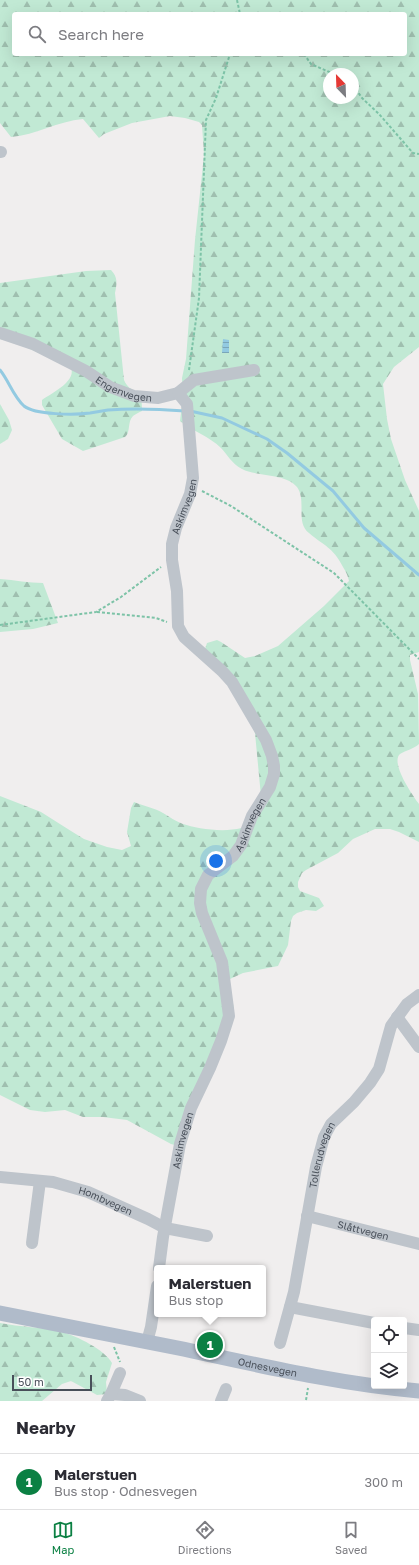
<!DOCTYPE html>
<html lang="en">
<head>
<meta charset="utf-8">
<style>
  :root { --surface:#fff; --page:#f2f2f3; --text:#2b2b33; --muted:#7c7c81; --line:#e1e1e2; --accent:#0b8043 }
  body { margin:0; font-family:"Golos Text",sans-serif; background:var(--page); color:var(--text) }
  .controls { position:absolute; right:12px; bottom:12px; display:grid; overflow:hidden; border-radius:4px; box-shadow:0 4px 16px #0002 }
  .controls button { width:36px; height:36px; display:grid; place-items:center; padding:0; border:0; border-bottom:1px solid var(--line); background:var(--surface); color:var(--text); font:20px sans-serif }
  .compass { position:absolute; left:323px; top:68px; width:36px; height:36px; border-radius:50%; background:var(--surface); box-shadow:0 4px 16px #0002; rotate:337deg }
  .scale { position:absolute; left:12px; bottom:10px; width:80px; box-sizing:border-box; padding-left:4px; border:2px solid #484f59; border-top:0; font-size:11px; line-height:14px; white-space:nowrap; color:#484f59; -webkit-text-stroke:3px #fff; paint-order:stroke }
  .you { position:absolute; left:216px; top:861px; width:14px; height:14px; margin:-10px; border:3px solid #fff; border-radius:50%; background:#1a73e8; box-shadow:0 0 0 6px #1a73e833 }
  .badge { display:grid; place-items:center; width:26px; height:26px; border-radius:50%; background:var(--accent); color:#fff; font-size:13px; font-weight:700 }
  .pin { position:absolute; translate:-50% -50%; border:2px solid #fff; box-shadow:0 1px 4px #0006 }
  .popup { position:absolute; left:154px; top:1265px; width:112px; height:52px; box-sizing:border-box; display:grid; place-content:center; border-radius:4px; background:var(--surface); filter:drop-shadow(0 1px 3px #0005); font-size:13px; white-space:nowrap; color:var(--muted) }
  .popup b { font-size:15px; color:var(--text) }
  .popup::after { content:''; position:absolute; left:50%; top:100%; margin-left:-8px; border:8px solid transparent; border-top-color:var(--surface) }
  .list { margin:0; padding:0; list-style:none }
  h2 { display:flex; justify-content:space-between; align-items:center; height:52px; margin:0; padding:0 16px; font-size:17px }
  h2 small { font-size:13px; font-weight:400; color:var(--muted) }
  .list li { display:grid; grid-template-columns:26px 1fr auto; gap:12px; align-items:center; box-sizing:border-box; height:56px; padding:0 16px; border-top:1px solid var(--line) }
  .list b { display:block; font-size:15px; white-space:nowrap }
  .list p { margin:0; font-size:13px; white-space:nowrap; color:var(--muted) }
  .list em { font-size:13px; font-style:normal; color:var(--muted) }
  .icon { flex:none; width:22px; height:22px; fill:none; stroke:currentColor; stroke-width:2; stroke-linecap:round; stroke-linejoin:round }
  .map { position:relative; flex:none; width:419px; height:1401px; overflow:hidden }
  .search { position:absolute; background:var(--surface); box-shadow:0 4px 16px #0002; left:12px; right:12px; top:12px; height:44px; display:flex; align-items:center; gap:10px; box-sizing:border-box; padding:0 14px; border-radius:4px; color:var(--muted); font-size:15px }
  .sheet { height:108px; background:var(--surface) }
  nav { display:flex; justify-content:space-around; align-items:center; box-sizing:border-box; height:56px; border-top:1px solid var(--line); background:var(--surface); font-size:11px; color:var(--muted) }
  nav a { display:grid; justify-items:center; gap:2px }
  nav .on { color:var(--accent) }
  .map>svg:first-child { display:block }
</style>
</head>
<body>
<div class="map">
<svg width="419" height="1401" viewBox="0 0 419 1401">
  <defs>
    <pattern id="forest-firs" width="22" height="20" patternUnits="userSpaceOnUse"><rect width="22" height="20" fill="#c1e9d4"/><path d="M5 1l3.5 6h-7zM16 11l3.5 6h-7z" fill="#9fbfaf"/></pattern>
    <pattern id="water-rules" width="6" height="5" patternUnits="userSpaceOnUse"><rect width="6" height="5" fill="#93cae1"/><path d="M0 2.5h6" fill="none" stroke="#7aa6b9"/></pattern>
  </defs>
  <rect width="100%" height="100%" fill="#f0eeee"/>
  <g fill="url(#forest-firs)" fill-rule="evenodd">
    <path d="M0,0H419V347L394,367L383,384L387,419L391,439L405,480L419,511V652L410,655V660L418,694L419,744C414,749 406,750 400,754C390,763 413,796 419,804V842L399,832L390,829H375L353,839L338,853L306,870L302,873L298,882V887L300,891L319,898L324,906L316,911L306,910L297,913L293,916L291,921L288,945L278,966L243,973L230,979C228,989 234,1001 234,1012L175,1145L171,1144L127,1120L103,1117H83L65,1110L45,1112L30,1110L0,1095V796L41,812L71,831L84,839L107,847L122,850L131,846L127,832L131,808L134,802C144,806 155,808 163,813C170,817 175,821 183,824C201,830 247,837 259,816C261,814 261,810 262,807L255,733L242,701L204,652L207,643L217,640L221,642L245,658L255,656L278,646L324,606L349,581C348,576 346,572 343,567C332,546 325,547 309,533C295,522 307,501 297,487C286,473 257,477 242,469C231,463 228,455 221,448C209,436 192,431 180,421L183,397L182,378L186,359L195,240L204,155L202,125L199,122L185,118L170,116L132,123L104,134L99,138L83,119C58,121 36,135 11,137L0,123ZM14,14H405V54H14ZM329,74H353V98H329Z"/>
    <path d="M111,270C118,277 117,284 115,293L124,380C130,395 143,386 142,411C139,412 136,414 133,416C127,422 131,432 125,437L83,451L62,439L42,405V400C52,393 79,380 70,366L11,341L0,339V283L86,271Z"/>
    <path d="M0,404L9,420L12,430L8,439L0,444Z"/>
    <path d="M0,579C15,580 29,583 43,583L58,623L33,629L0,632Z"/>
    <path d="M0,1323C20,1327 42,1327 62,1332C77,1336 105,1350 112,1363L106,1382L107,1394L97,1395L71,1381L62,1384L42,1401H0Z"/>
  </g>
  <path fill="url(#water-rules)" d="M223,339L229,340V353H222Z"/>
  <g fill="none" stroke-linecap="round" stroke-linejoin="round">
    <g stroke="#93cae1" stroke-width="3">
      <path d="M0,370C9,381 13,396 24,406C35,415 75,415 90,413C96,412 102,411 108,410C133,408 159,409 185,411"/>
      <path d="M190,411L222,418L267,439L287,453L333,491L364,528L419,575"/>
    </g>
    <g stroke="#7dc3a7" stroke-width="2" stroke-dasharray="3 2" stroke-linecap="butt">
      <path d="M237,0L240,14"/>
      <path d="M304,54L311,64L334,74"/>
      <path d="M353,85L362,98L379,114L413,153L419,154"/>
      <path d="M189,370L199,298L206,120L216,98L230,54"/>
      <path d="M202,491L231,506L334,573L419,659"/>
      <path d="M97,612L156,618L167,622"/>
      <path d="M0,625L96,612L121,597L161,567"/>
      <path d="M114,1347L120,1362"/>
      <path d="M306,1400L308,1388"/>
    </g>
    <g stroke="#bec4cb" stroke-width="12">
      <path d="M0,152H1"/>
      <path id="s1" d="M0,333L33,344L86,371L110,387L134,396L158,398L178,393L194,380L254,370"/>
      <path d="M397,1017L419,1047"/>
      <path id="s2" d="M0,1177L53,1182L88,1192L148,1219L165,1228L207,1236"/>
      <path id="s3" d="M307,1216L419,1244"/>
      <path d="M32,1243L40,1181"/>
      <path id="s4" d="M159,1268L163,1237L180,1144L191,1108L210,1068L221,1041L229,1016L222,962L202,913L200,903L201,889L208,875L233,856L241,845L252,816L270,787L274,774V766L272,756L266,740L232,682L222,671L184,637L178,626L177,591L172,560V544L176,528L190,494L193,478L187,404L178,393"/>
      <path d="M290,1307L374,1323"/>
      <path d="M404,1328L419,1330"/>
      <path d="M147,1342L151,1327L157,1286"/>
      <path id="s5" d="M280,1343L294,1292L316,1167L324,1137L331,1124L354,1102L370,1083L379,1069L391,1026L407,1004L419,995"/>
      <path d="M111,1394L125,1395L140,1401"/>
      <path d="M107,1401L111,1394L120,1373"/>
      <path d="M221,1401L226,1389"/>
    </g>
    <path stroke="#b0bbca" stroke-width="15" id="s6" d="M0,1313C59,1325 119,1336 178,1348C258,1365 338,1384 419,1391"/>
  </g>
  <g text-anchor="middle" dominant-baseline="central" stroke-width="3.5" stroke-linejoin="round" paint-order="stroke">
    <g font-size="10" fill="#484f59" stroke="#fff">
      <text stroke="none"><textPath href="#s1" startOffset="137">Engenvegen</textPath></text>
      <text stroke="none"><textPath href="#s4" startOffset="837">Askimvegen</textPath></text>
      <text stroke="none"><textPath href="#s4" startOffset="478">Askimvegen</textPath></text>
      <text stroke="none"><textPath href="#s4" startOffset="130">Askimvegen</textPath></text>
      <text stroke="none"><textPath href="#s5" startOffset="193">Tollerudvegen</textPath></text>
      <text stroke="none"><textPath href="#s2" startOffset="109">Hombvegen</textPath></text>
      <text stroke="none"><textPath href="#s3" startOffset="58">Slåttvegen</textPath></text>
      <text stroke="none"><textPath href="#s6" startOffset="273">Odnesvegen</textPath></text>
    </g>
  </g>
</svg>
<div class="controls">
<button><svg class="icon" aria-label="locate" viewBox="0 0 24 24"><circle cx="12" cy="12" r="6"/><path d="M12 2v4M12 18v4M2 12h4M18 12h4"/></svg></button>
<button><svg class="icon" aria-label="layers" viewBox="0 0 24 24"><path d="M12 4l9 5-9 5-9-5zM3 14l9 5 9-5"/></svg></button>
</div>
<svg class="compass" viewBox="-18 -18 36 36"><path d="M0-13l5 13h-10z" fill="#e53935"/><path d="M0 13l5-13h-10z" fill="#7c7c81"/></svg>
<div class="scale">50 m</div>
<div class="you"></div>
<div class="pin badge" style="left:210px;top:1345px">1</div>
<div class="popup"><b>Malerstuen</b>Bus stop</div>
<div class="search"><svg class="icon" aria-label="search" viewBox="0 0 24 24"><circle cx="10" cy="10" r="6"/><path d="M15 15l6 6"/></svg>Search here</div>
</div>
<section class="sheet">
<h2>Nearby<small></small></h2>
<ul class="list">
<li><span class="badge">1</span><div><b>Malerstuen</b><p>Bus stop · Odnesvegen</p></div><em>300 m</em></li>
</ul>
</section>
<nav>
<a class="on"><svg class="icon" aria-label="map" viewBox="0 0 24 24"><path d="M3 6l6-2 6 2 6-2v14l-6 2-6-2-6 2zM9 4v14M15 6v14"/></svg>Map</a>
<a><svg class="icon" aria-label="directions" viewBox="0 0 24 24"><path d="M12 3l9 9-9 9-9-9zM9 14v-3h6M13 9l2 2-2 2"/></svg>Directions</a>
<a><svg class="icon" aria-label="saved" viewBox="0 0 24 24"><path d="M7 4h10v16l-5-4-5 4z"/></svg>Saved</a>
</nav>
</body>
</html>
